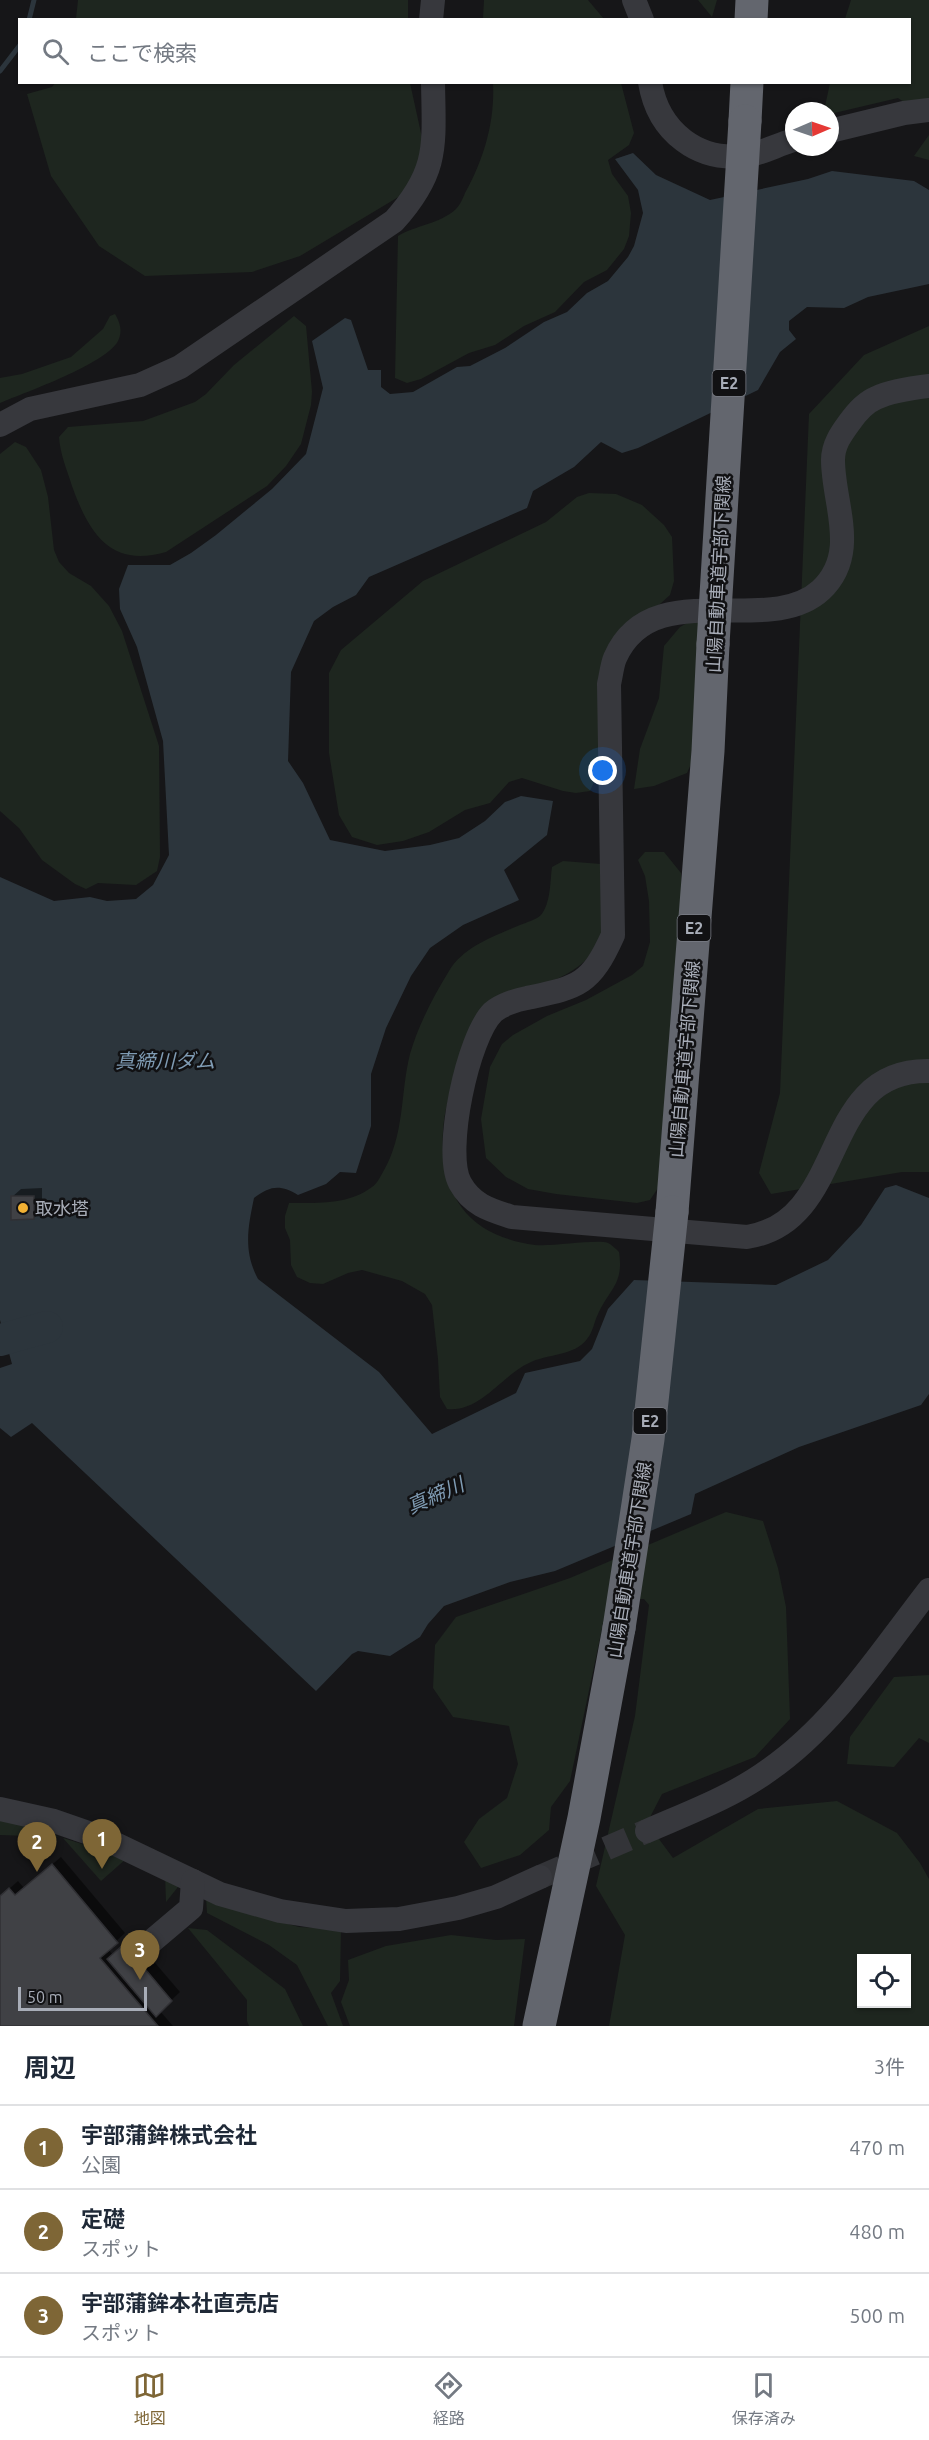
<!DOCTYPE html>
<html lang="ja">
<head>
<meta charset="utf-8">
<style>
  :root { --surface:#fff; --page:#f6f6f7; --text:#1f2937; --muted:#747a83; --line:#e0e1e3; --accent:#7e6636 }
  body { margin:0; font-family:Ubuntu,"Noto Sans JP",sans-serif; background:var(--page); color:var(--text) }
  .controls { position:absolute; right:18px; bottom:18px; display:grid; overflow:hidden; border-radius:0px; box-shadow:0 2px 4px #0004 }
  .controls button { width:54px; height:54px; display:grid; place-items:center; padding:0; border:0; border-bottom:2px solid var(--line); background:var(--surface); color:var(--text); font:30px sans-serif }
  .compass { position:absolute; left:785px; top:102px; width:54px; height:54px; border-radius:50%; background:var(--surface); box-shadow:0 2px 4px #0004; rotate:88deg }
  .scale { position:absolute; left:18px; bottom:15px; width:129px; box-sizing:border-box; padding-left:6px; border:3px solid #a8adb8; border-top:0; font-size:16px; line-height:21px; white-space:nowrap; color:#a8adb8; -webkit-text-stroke:4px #111113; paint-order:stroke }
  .you { position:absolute; left:603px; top:771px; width:21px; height:21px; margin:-15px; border:4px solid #fff; border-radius:50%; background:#1a73e8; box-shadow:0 0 0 9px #1a73e833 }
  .badge { display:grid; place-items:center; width:39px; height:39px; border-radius:50%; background:var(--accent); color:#fff; font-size:20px; font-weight:700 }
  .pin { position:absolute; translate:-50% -50px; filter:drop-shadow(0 2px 3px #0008) }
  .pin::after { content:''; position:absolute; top:32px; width:21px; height:18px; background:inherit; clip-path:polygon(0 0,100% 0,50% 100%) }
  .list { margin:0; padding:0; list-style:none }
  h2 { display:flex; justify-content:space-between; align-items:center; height:78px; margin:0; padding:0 24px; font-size:26px }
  h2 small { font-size:20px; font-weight:400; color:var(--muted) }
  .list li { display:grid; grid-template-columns:39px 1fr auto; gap:18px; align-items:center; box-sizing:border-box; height:84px; padding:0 24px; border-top:2px solid var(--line) }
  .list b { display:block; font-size:22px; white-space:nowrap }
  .list p { margin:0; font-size:20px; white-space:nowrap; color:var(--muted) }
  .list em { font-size:20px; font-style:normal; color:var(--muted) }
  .icon { flex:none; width:33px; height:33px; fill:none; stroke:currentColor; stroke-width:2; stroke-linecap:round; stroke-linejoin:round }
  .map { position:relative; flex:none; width:929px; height:2026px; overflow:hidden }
  .search { position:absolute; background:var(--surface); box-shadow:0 2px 4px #0004; left:18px; right:18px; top:18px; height:66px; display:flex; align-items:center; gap:15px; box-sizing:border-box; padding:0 21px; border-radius:0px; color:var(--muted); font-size:22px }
  .sheet { height:330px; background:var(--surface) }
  nav { display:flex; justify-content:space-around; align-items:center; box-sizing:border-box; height:84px; border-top:2px solid var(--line); background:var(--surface); font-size:16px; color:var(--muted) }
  nav a { display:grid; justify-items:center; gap:3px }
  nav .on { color:var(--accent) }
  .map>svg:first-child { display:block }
</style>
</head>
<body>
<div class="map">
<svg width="929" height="2026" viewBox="0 0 929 2026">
  <rect width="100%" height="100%" fill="#161618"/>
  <g fill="#1e261f" fill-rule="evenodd">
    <path d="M78,0H408V19H76Z"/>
    <path d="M484,0H588L604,19H483Z"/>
    <path d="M698,0H717L712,17Z"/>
    <path d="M851,0H929V119L898,98L830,114V111H824L830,83L910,82V20L845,19Z"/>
    <path d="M56,82L410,83L428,165L415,187L300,256L252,272L145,276L99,246L51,176L27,94L52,87Z"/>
    <path d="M493,83H621L634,133L629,145L608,160L612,174L628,196L631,213L629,236L624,249L607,270L584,282L555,312L524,326L495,345L469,353L421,379L407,383L395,378L398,236C416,225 440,224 456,209C460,205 463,198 465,193C484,159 495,121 493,83Z"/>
    <path d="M929,135V160L914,156Z"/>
    <path d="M115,314C120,323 123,331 118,341C106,364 26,392 0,403V378L22,374L71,357L103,329L110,316Z"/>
    <path d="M294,316L306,326L312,392L311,405L301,444L286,466L267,486L166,552C110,568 89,533 72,486C67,470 60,454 59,437L68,427L143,421L195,402L206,394L234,365Z"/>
    <path d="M929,326V1172H902L771,1194L759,1173L780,1093L809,414L864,355Z"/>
    <path d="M15,442L26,447L41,470L48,497L54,550L59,562L69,573L91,586L109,606L122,631L159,746L160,857L157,871L136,885L98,883L86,889L75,884L42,860L19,828L0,811V454Z"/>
    <path d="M589,493L616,494L642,505L664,525L672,537L674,581L670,595L660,604L626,624L609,645L600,698L601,767L590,791L576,793L563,791L522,778L509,782L490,803L465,810L429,832L403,841L377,845L352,837L339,815L329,753V673L341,650L423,581L546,522L577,497Z"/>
    <path d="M692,620L702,621L691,764L687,773L654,786L634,789L640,749L659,698L664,646L680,627Z"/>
    <path d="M645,852H664L681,873L682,887L658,1188L650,1200L637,1203L556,1194L528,1189L506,1177L486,1158L481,1119L490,1067L502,1044L513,1035L547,1016L586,1000L632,975L643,966L650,942L649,901L645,876L638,860Z"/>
    <path d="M563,861L601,864C602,881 607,913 603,929C593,976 537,986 498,1000C482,1031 462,1062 450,1095C444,1111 442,1132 443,1149C446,1207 478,1237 535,1245C552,1247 596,1239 608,1243C612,1245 616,1249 619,1252C624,1284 610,1288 598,1314C594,1322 593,1332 587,1339C575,1356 546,1354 529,1363C501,1376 481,1412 447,1409L440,1397L438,1359L432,1305L425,1294L402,1281L362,1270L348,1273L323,1284L310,1283L297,1277L291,1265L290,1240L285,1228V1216L289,1203C318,1203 348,1205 372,1187C377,1184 380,1177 383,1172C405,1135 400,1094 410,1054C418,1026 434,995 449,971C464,946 495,936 520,925C527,922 536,920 541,915C551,903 550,881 552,867Z"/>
    <path d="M726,1512L763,1521L778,1568L786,1607L790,1719L755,1757L662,1794L647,1823L673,1858L758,1809L837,1801L897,1833L920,1863L929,1879V2026H609L625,1935L596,1886L635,1716L649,1605L644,1599L608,1600L570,1781L551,1807L549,1830L520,1855L481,1868L464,1842L479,1819L507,1798L518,1764L509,1726L453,1717L433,1688L435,1645L456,1617L570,1578ZM862,1958H906V2004H862Z"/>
    <path d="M929,1675V1743L919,1738L894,1767L847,1764L850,1737L894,1677Z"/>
    <path d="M0,1816L43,1826L58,1837L0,1835Z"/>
    <path d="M63,1838L127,1858L101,1881Z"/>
    <path d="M165,1874L182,1882L166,1902Z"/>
    <path d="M206,1897L241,1911L299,1927L341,1929L340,1981L331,1993L343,2026H328L297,1965L269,1945L207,1913Z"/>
    <path d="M188,1928L207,1930L285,1989L303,2026H249L247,2021V2000Z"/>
    <path d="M451,1935L496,1940L525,1939L514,2026H350L341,2002L349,1980L348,1960L386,1946Z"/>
  </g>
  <path fill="#2c353c" d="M633,153L656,175L710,200L808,179L832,171L914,181L929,190V284L868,297L844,308L807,307L789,321V330L796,339L780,352L758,390L638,448L622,453L601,442L574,467L533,491L527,508L369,577L356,595L333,607L314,621L291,672L288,761L303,783L330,840L385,851L430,845L459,838L485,821L505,802L521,796L553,801L547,835L504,870L519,900L463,925L430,948L411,976L386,1028L371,1074V1126L356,1173L340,1172L326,1184L298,1195C281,1185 271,1185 254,1198C248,1227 243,1251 258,1279L379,1372L432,1434L516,1393L525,1373L580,1361L592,1349L608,1309L634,1280L776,1285L828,1260L861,1225L885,1188L896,1185L929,1198V1394L921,1405L799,1447L695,1494L691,1514L555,1571L510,1582L444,1606L428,1624L420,1637L390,1656L358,1651L352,1654L316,1691L32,1423L11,1437L0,1428V1368L12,1364L0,1320V877L54,901L90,897L107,901L136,899L153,885L169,855L163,741L137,647L120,609L119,589L128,565H170L191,553L216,535L272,489L306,454L323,388L312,341L345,318L351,320L368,370H381V387L390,394L413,392L457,367L470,366L505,348L544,322L567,312L587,293L608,281L628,257L634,246L643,213L638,190L615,159Z"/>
  <g fill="#0007">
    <path d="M42,1188V1210L34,1218L12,1197L21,1189Z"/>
    <path d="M61,1857L125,1933L108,1949L113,1955L133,1937L180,1992L160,2011L173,2026H0V1897L18,1881L24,1888Z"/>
  </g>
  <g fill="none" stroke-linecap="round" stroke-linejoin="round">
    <g stroke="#2c353c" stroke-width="5">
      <path d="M29,20L34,0"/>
      <path d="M0,71L20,45"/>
    </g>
    <path stroke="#2c353c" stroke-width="32" d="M0,1340L47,1327"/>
  </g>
  <g fill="#404145" stroke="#303034" stroke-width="1.5">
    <path d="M11,1196H34V1219L11,1220Z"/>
    <path d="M52,1864L118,1943L100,1958L158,2026H0V1896L9,1888L15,1895Z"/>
    <path d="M124,1944L172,2001L156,2017L107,1959Z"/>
  </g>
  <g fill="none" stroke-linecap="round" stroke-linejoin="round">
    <path stroke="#333438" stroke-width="24" stroke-dasharray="24 12" stroke-linecap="butt" d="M540,1877L647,1831"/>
    <g stroke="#37383d" stroke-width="24">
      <path d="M634,0L642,20"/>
      <path d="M431,20L433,0"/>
      <path d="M650,82C658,132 699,164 750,155C765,152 779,144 794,140"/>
      <path d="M830,131L904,113L929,110"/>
      <path d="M929,386C912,388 891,391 876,398C864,403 856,413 849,423C841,434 833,445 833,460C833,504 860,553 821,590C768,639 652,573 615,658C612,665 611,676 609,684L613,935C590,986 578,987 527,998C516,1000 501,1005 493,1012C468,1036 443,1152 460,1183C472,1205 490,1210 512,1217L747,1237C850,1221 817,1069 929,1071"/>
      <path d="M0,425L30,409L140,385L180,367L394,221C439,171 434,146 433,82"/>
      <path d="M0,1809L54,1821L103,1838L220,1894L280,1911L346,1921L399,1919L458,1908L496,1897L540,1877"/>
      <path d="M647,1831C688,1813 732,1797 769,1770C835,1724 880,1653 929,1590"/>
      <path d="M152,1941L191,1908L193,1881"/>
    </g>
    <g stroke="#63666e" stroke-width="33">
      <path d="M751,20L752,0"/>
      <path d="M745,121L747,82"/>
      <path d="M672,1212L708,751L713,644"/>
      <path d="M539,2026L584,1818L619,1628"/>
    </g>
    <g stroke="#63666e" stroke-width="33">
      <path d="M713,644L745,121"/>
      <path d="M619,1628L648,1439L672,1212"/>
    </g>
  </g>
  <circle fill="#f2b134" stroke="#111113" stroke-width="2" cx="23" cy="1208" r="6"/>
  <g text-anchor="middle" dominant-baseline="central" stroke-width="5" stroke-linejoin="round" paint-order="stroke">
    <g fill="#111113" stroke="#7b7e86" stroke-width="1.5">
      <rect x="712.5" y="370" width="33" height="26" rx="4.5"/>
      <rect x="677.5" y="915" width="33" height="26" rx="4.5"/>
      <rect x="633.5" y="1408" width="33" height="26" rx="4.5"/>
    </g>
    <g font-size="16" font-weight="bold" fill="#a8adb8">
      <text x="729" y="383">E2</text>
      <text x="694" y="928">E2</text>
      <text x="650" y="1421">E2</text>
    </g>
    <g font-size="18" fill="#a8adb8" stroke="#111113">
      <text transform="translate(718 574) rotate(-87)">山陽自動車道宇部下関線</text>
      <text transform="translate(684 1059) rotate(-85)">山陽自動車道宇部下関線</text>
      <text transform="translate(629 1560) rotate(-81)">山陽自動車道宇部下関線</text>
    </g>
    <g font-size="18" fill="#a8adb8" stroke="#111113" text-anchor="start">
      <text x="35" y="1208">取水塔</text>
    </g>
    <g font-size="20" font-style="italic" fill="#7f9bb3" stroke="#111113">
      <text x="165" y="1060">真締川ダム</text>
      <text transform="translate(435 1495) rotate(-24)">真締川</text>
    </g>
  </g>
</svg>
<div class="controls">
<button><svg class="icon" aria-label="locate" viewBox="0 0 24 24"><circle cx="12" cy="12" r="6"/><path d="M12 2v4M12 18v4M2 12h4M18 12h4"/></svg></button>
</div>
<svg class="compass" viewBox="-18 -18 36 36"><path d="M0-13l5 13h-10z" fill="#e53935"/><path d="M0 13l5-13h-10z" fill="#747a83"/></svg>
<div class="scale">50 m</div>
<div class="you"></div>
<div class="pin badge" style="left:102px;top:1869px">1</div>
<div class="pin badge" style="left:37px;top:1872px">2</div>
<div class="pin badge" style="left:140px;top:1980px">3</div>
<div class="search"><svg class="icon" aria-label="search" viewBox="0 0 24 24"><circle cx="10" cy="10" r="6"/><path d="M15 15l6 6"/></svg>ここで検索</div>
</div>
<section class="sheet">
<h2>周辺<small>3件</small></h2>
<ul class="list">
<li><span class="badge">1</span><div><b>宇部蒲鉾株式会社</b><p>公園</p></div><em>470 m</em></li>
<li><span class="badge">2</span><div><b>定礎</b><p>スポット</p></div><em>480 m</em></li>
<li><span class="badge">3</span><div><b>宇部蒲鉾本社直売店</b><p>スポット</p></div><em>500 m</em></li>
</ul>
</section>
<nav>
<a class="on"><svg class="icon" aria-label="map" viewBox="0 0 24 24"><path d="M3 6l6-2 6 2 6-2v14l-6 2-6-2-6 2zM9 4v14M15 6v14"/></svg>地図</a>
<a><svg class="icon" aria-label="directions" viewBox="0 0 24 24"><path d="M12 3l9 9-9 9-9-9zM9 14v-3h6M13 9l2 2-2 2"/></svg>経路</a>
<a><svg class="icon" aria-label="saved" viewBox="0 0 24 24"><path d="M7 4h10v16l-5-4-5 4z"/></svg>保存済み</a>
</nav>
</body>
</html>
